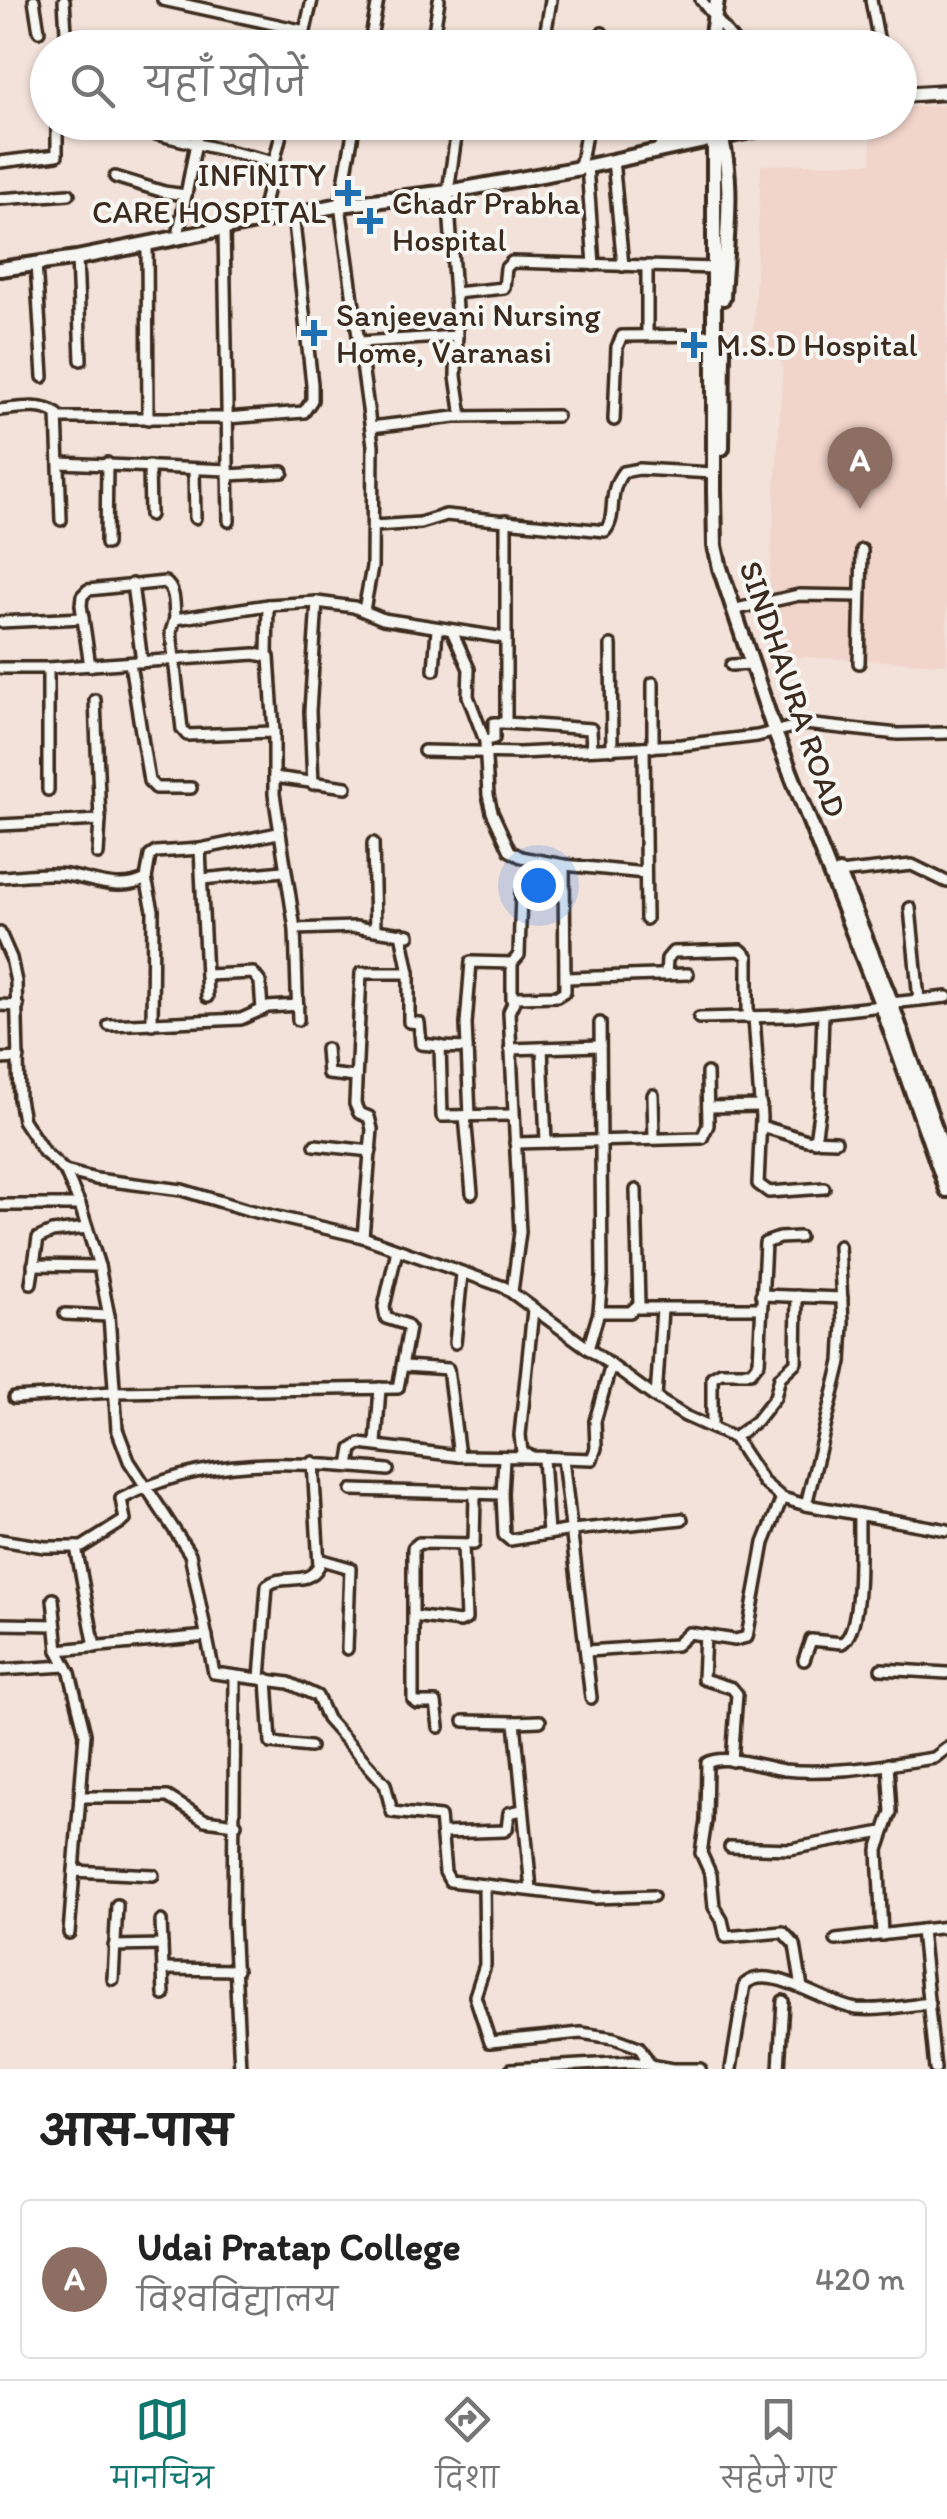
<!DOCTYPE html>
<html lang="hi">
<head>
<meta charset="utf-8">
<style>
  :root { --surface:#fff; --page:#f2f2f2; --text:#222; --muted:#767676; --line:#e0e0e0; --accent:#0f766e }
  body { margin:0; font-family:Itim,"Playpen Sans Deva",sans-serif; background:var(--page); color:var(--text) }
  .you { position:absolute; left:538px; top:885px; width:35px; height:35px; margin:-25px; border:8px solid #fff; border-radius:50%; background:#1a73e8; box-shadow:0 0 0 15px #1a73e833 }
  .badge { display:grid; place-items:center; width:65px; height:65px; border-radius:50%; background:var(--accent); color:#fff; font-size:32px; font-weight:700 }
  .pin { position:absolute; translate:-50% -82px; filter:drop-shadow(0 2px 5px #0008) }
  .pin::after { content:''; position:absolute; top:52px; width:35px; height:30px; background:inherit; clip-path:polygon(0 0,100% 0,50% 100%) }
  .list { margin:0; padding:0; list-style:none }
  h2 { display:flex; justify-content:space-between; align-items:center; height:130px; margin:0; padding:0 40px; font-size:42px }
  h2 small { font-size:32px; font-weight:400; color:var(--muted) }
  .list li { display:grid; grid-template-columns:65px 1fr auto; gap:30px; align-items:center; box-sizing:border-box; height:160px; margin:0 20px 20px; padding:0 20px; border:2px solid var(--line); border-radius:10px }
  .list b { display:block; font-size:38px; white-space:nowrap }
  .list p { margin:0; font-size:32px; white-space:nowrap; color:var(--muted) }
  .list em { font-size:32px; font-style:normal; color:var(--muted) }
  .icon { flex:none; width:55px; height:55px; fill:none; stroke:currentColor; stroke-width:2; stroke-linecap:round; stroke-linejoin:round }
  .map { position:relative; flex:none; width:947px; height:2069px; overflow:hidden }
  .search { position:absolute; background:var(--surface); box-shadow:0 2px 8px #0004; left:30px; right:30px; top:30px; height:110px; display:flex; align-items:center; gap:25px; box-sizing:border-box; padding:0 35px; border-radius:55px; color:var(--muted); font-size:38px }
  .sheet { height:310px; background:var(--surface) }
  nav { display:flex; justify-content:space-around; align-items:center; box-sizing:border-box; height:140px; border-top:2px solid var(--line); background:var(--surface); font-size:28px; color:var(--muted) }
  nav a { display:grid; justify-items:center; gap:5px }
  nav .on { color:var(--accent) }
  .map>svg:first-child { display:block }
</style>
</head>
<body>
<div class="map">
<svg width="947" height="2069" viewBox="0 0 947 2069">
  <rect width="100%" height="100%" fill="#f3e2da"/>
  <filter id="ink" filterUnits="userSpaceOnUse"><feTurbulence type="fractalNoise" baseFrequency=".01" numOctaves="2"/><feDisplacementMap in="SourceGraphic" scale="20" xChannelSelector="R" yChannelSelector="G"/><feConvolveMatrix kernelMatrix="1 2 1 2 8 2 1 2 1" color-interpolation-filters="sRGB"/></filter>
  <g filter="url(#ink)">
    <path fill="#f1d4ca" d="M947,105V664L765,655L783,364L753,338L761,165L871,163V123L900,122V107Z"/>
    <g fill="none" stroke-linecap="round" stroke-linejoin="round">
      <defs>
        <g id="street">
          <path d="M34,0L39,31"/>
          <path d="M64,0L67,48"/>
          <path d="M163,0L305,31"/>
          <path d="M701,0L739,48"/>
          <path d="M871,0L880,48"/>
          <path d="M434,32L439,0"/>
          <path d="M301,48L312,0"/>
          <path d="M369,48L378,0"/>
          <path d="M543,48L551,0"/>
          <path d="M600,48L602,33"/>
          <path d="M355,122L340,205L373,445L372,567L364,610"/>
          <path d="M458,122L448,192L457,324L456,376L462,417"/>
          <path d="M109,123L274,162"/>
          <path d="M656,151L679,122"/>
          <path d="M613,160L623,266"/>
          <path d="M0,162L57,155V122"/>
          <path d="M587,166L594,265"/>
          <path d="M580,168L588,122"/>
          <path d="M115,177L164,192L186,195"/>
          <path d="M0,199L69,194"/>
          <path d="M261,216L284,122"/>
          <path d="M224,228L229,521"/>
          <path d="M179,231L200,122"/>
          <path d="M147,243L148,419"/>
          <path d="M77,258L81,360"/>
          <path d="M36,263L43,377"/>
          <path d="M455,293L504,288L506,268L512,262L715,268"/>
          <path d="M647,335V267"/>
          <path d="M360,342L457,336"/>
          <path d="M0,410C19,408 41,403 57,414L61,520"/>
          <path d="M58,418H227L304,412L312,400V384L293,214"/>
          <path d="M614,420L617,347L622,336L714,335"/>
          <path d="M371,427L455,417L557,416"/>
          <path d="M60,463L228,470"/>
          <path d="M149,466L150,515"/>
          <path d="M194,471L195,518"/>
          <path d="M228,475L283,472"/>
          <path d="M506,520V723L591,729L592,749"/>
          <path d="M374,526L420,523L446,515L605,531C618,516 606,494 623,472L639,469L713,473"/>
          <path d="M106,544L107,463"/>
          <path d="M132,584L142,662"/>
          <path d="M741,608L799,595L860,596"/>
          <path d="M0,622L83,618"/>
          <path d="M453,633L469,669L468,696L485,741L488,795L492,812L510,851L521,857L564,865L645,873"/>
          <path d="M611,645L612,749"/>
          <path d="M267,655L268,605"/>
          <path d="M130,663L149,781L156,788H191"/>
          <path d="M859,663L862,550"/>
          <path d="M731,665L753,664"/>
          <path d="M90,666L81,605L82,596L88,590L165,582C176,590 174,606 175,619"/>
          <path d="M0,668H48L255,654L269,657L274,732V794L295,929L298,1020"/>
          <path d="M434,670L437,629"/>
          <path d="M95,700L100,820L98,854"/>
          <path d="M274,732L187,735L182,729L171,632L175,619L268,605L317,602L354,607L383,619L505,638"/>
          <path d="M485,741L494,738V723H506"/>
          <path d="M644,747L646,919"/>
          <path d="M653,747V683"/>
          <path d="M424,751L519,753L681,745L757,736L805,724L898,734L947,733"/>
          <path d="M274,777L346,787"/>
          <path d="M313,784L310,711L317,602"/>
          <path d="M48,790V668"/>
          <path d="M0,825L100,820"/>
          <path d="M373,843L375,929"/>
          <path d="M200,849L207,997"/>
          <path d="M839,873L912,865L947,882"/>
          <path d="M0,877C21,876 45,872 66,875C92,879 120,893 146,879L150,856L156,852L200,849L278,833"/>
          <path d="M146,879L153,910L152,1024"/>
          <path d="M202,879L283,871"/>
          <path d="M910,908L919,1000"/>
          <path d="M295,929L355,927L409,935"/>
          <path d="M0,933L11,958L16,982L19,1099L23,1120L44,1152L65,1171L96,1179L182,1190L248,1210L363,1237L504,1287L656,1398L685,1416L734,1438L763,1482L782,1498L806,1505L947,1530"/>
          <path d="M401,933L409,973"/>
          <path d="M206,975L253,973L260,982L262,1010"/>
          <path d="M666,975L667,959L673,952L741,950L748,957V1017"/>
          <path d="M566,978L688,974"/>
          <path d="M512,1000V963L519,955L521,893"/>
          <path d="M891,1003L947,997"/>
          <path d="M0,1005L18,1006"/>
          <path d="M754,1017L761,1117L758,1184L769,1192L824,1188"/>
          <path d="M699,1018L790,1016L882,1006"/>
          <path d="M109,1025L241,1019L268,1007L298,1005"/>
          <path d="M440,1047L467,1048"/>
          <path d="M542,1048L546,1142"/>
          <path d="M326,1049L328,1074L356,1077"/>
          <path d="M510,1049L600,1046"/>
          <path d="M0,1059L19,1058"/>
          <path d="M653,1095L654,1138"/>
          <path d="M708,1107L761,1106"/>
          <path d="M465,1116L472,1193"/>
          <path d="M470,1116L466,1024L471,962L512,963"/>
          <path d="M761,1126L807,1140L836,1141"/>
          <path d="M815,1141L820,1106L823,1013"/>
          <path d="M515,1143L702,1138L708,1125L707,1073"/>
          <path d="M315,1145L371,1151"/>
          <path d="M65,1171L80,1205L99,1266L109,1316L117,1429L129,1461L190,1554L214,1673L289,1683L317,1696L327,1719L385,1784L392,1812L440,1817L445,1872L450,1881L595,1898L653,1896"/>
          <path d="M0,1205H80"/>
          <path d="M363,1237L372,1129L369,1117L359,1113L355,1104L361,973H409V1022L419,1023L421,1044L440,1046L442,1116L513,1115"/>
          <path d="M33,1265L99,1266"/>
          <path d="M31,1283L38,1238L52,1232L87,1228"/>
          <path d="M512,1292L520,1232L509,1012L516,997L557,996L565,991L564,865"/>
          <path d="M761,1295L842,1298"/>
          <path d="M638,1308H761"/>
          <path d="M533,1310L520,1435L522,1452L533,1457L592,1459L596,1448L595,1421L611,1365"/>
          <path d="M599,1312H630L639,1304L636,1190"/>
          <path d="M65,1314L109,1316"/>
          <path d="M455,1343L462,1274"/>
          <path d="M588,1349L599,1312L602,1276L600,1023"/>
          <path d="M405,1366L448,1369L459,1456"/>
          <path d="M14,1398L113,1392L398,1388L409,1328L405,1324L386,1318L384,1307L397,1250"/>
          <path d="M656,1398L662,1309"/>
          <path d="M712,1427V1377L721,1372H751L759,1362L765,1243L779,1238L799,1237"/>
          <path d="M734,1438L756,1421L775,1397L780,1377L796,1362L797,1296"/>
          <path d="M376,1444L380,1388"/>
          <path d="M543,1458L548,1534"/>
          <path d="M563,1459L591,1698"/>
          <path d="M349,1466L352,1449L360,1444L459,1456L530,1457"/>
          <path d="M352,1490L502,1494L504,1535L510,1540L572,1530L682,1519"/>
          <path d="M502,1494L504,1459"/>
          <path d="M806,1505L841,1362L843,1323L839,1246"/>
          <path d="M0,1540L45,1547H82L125,1520L121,1499C203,1455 298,1461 388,1470"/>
          <path d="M76,1547L95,1647"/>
          <path d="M319,1559L350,1568L347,1649"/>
          <path d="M53,1599L58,1650L70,1673L85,1734L69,1933"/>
          <path d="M413,1616L460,1622L466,1619L463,1545"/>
          <path d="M0,1624L55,1625"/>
          <path d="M705,1635L703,1679L732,1688L737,1694L732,1761"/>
          <path d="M58,1650L207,1636"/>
          <path d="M587,1651L676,1645L689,1633L735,1640L747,1637L764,1543L782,1498"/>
          <path d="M804,1660L811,1640L842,1643C864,1630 858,1541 859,1514"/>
          <path d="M881,1669L947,1673"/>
          <path d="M0,1670L66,1666"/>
          <path d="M235,1678L233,1921L240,2069"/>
          <path d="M260,1678L267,1586C283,1572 307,1588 319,1566L313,1462"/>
          <path d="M267,1679L271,1743L310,1747"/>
          <path d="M464,1721L515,1722L531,1889"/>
          <path d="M515,1722L540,1721"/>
          <path d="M439,1727L436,1703H417L413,1700V1548L419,1543L474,1544L475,1494"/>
          <path d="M81,1797H168L205,1820L236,1824"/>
          <path d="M443,1833L504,1831L507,1829L509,1813L522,1810"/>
          <path d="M730,1847L790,1849L883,1832"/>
          <path d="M74,1871L153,1875"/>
          <path d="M484,1885L485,1965L475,1996L490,2042L581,2033L614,2038L639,2047L650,2065"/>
          <path d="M161,1921L164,1995"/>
          <path d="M921,1930L935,2069"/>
          <path d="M882,1935L878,1850L891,1812L888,1764"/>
          <path d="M836,1940L947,1927"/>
          <path d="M114,1946L162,1945"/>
          <path d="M163,1969L237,1970"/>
          <path d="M113,1979L117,1905"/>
          <path d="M802,1988L795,1945L783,1932L726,1937L722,1920L714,1907L711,1875L701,1853L706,1821L707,1763C725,1753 763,1767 784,1770C833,1775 886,1765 934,1758L947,1748"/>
          <path d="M511,2069L632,2062L672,2069H700"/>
          <path d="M731,2069L745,1984C771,1962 826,2005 857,2009C880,2011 906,2006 929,2003"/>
          <path d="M779,2069L783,2001"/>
        </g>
        <g id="secondary">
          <path d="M710,48L717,0"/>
          <path d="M900,95L947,92"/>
          <path d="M714,122V491L715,546L720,568L774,730L882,1006L947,1190"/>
          <path d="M715,123C738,165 725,250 723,298"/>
          <path d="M0,269L77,258L340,205L448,192L580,168L791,122"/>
          <path d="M722,448L723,348"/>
          <path d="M839,873L888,994L947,1162"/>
        </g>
      </defs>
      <use href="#street" stroke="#3b2a1e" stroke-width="16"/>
      <use href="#secondary" stroke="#3b2a1e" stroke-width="20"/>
      <use href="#street" stroke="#f6f6f2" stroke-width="9"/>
      <use href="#secondary" stroke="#f6f6f2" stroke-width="12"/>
    </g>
  </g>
  <g fill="#1f6fb2" stroke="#f6f6f2" stroke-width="4">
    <path d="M343 178h10v10h10v10h-10v10h-10v-10h-10v-10h10z"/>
    <path d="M365 206h10v10h10v10h-10v10h-10v-10h-10v-10h10z"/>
    <path d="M309 318h10v10h10v10h-10v10h-10v-10h-10v-10h10z"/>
    <path d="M689 330h10v10h10v10h-10v10h-10v-10h-10v-10h10z"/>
  </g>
  <g text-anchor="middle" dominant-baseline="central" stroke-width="8" stroke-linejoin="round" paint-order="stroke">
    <g font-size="32" fill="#3b2a1e" stroke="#f6f6f2" text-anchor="start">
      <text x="326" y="175" text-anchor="end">INFINITY<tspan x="326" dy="37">CARE HOSPITAL</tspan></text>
      <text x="392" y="203">Chadr Prabha<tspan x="392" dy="37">Hospital</tspan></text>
      <text x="336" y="315">Sanjeevani Nursing<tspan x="336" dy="37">Home, Varanasi</tspan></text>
      <text x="716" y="345">M.S.D Hospital</text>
    </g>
    <g font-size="32" fill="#3b2a1e" stroke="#f6f6f2">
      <text transform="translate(793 689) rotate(71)">SINDHAURA ROAD</text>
    </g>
  </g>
</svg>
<div class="you"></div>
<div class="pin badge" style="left:860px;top:509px;background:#8d6e63">A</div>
<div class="search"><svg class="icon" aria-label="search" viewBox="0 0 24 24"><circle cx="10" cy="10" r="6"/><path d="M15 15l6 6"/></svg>यहाँ खोजें</div>
</div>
<section class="sheet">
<h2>आस-पास<small></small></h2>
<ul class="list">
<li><span class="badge" style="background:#8d6e63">A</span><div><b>Udai Pratap College</b><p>विश्वविद्यालय</p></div><em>420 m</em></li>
</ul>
</section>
<nav>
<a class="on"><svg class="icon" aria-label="map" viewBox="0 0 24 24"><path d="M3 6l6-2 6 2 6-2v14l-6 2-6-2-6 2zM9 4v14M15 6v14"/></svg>मानचित्र</a>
<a><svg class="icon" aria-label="directions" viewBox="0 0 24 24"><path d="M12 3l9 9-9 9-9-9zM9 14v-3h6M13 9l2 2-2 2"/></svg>दिशा</a>
<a><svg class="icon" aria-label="saved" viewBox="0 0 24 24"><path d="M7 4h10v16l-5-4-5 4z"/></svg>सहेजे गए</a>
</nav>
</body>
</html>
